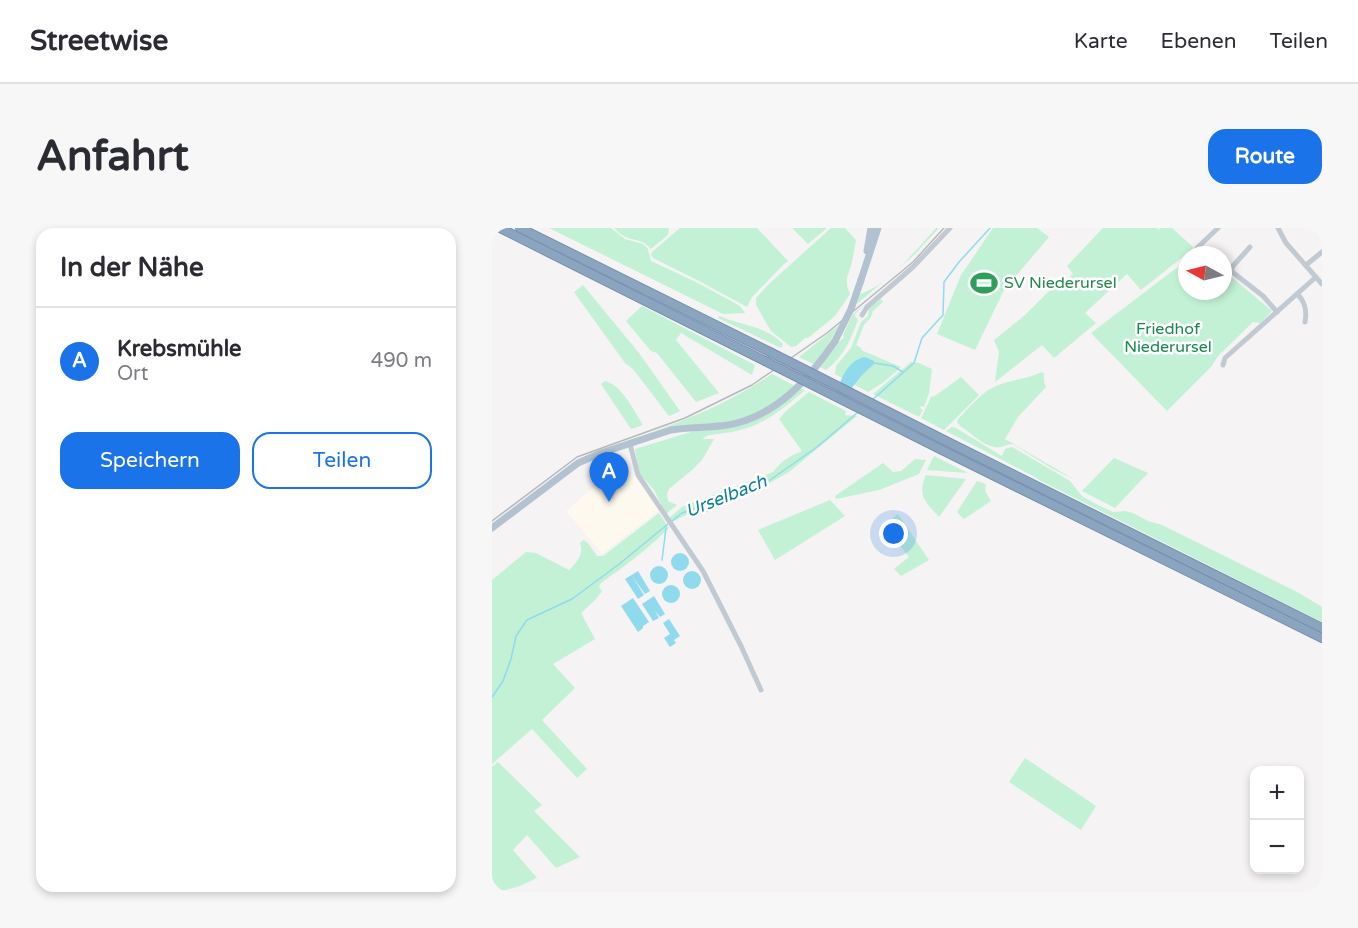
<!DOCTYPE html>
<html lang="de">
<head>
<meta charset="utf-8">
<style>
  :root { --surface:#fff; --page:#f7f7f7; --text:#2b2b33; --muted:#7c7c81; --line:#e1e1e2; --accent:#1a73e8 }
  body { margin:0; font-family:"Varela Round",sans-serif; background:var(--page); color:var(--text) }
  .controls { position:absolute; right:18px; bottom:18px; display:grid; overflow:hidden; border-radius:12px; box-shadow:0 3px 9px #0003 }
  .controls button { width:54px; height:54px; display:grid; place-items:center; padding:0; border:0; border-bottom:2px solid var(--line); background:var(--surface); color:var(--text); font:30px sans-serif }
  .compass { position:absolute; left:686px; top:18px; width:54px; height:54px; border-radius:50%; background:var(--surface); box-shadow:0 3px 9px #0003; rotate:277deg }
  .you { position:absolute; left:402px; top:306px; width:21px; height:21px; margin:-15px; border:4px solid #fff; border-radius:50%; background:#1a73e8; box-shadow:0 0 0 9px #1a73e833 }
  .badge { display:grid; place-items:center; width:39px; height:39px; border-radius:50%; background:var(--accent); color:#fff; font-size:20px; font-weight:700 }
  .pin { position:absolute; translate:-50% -50px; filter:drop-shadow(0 2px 3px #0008) }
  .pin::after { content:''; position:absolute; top:32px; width:21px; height:18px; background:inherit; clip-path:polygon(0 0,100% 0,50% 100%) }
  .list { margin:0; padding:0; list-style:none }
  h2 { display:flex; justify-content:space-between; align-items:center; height:78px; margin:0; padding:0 24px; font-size:26px }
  h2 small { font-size:20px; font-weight:400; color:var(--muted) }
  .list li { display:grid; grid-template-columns:39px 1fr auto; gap:18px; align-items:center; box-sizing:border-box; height:108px; padding:0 24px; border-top:2px solid var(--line) }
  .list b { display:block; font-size:22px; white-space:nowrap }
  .list p { margin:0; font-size:20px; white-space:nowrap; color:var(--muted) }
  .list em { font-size:20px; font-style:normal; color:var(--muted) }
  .actions { display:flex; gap:12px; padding:18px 24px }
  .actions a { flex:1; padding:14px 0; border:2px solid var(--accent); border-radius:18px; text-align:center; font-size:21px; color:var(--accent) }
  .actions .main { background:var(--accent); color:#fff }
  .map { position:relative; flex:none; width:830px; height:664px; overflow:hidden; border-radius:18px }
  header { display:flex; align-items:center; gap:36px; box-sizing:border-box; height:84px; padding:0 30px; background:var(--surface); border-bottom:2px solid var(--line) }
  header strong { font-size:28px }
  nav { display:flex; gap:33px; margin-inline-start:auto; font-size:21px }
  .intro { display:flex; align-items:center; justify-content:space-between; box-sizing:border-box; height:144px; padding:0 36px }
  h1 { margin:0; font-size:42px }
  .button { padding:15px 27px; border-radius:18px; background:var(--accent); color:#fff; font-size:21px; font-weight:700 }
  main { display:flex; gap:36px; padding:0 36px }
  aside { flex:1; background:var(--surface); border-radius:18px; box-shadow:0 3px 9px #0003 }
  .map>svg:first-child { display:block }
</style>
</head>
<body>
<header>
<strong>Streetwise</strong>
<nav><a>Karte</a><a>Ebenen</a><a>Teilen</a></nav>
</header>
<div class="intro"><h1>Anfahrt</h1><a class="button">Route</a></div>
<main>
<aside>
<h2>In der Nähe<small></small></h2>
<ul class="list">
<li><span class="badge">A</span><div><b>Krebsmühle</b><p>Ort</p></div><em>490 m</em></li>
</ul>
<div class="actions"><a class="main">Speichern</a><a>Teilen</a></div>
</aside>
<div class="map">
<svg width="830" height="664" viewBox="0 0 830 664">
  <rect width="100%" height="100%" fill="#f5f3f3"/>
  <path fill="#fdf9ef" d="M128,236H134L139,240L167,282L110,326L74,283Z"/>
  <g fill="#c3f1d5">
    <path d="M57,0H119L133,11L151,16L156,21L159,33L206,55L248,78L253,85L231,86Z"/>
    <path d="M122,0H177L176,7L159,21C148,9 141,14 130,7C128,6 124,2 122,0Z"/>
    <path d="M188,0H265L296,33L291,37L260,69L255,79L207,53L161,30L159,27L160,24Z"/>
    <path d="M300,0H335L316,16Z"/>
    <path d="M339,0H353L364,12L360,34L355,50V58L358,66L343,88L316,110H313L304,118L299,119L279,103L264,77V70L278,55Z"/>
    <path d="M444,0H447L422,27L365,76L368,66C395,58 425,21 444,0Z"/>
    <path d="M501,0H545L557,9L512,62L483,122L445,106L469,47Z"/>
    <path d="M611,0H665L666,2L668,0H680L702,20L649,62L635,46L593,85L604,95L562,130L550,117L503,154L507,124L502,112L533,87L565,55L570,56L581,46L575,38Z"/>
    <path d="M695,32V63H731V42L780,83L768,95L761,94L726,128L719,139L675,183L599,105Z"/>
    <path d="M91,57L147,125L188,183L177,188L141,141L133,135L82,64Z"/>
    <path d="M389,71L391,74L381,83L379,89L372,97L364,117L370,121L369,122L409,139L392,154L376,164L343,146L344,138L359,120L369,94L376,88L377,80Z"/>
    <path d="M376,74L363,86V88L366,92C358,113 352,128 334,142L328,139L345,115L352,110L351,107L361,86Z"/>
    <path d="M150,78L263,137L260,147L189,105L184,112L227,165L204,174L165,125L159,123L134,93Z"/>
    <path d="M227,88C248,97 275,98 291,116L289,120L226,90Z"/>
    <path d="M347,97L336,117L323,137L307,129Z"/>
    <path d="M419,134L427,135L440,141L437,165L432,179L429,178L428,180L431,182L427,189L381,166Z"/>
    <path d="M550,144L552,146V154L554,159L526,189L513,211L583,252L559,240L521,216C514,216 509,221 502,219C490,217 478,204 468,198L465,194L466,191C476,181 486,168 498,161C514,152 533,152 550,144Z"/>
    <path d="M280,146L303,158L282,175L256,189L132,215L131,214C183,197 235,177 280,146Z"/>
    <path d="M469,149L487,167L452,202L429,190L439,169L443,168Z"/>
    <path d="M113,153C130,157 142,183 151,197L139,201L109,156Z"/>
    <path d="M308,160L313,162C297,176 280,190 261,198C252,201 242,204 233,205C224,207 217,205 210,211H222L210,232L200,242L177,261L175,266L176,273L185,277L174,286L162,262L147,245L143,221L202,203L238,200Z"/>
    <path d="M317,164L354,183L353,187L365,188L297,244L274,257L231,273L218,283L209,286H196L180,294L177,290L190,279L281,244C289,233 298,228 310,223L287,191L294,183Z"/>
    <path d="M460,199L464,200L510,228L513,221L520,219L578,253L590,268L604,276L621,284L633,283L641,285L656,293L670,297L807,365L830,379V394L549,253L539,247L454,203Z"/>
    <path d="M442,228L476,245L435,242Z"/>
    <path d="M622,230L656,245L623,280L590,263Z"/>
    <path d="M423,231L434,232L427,246L387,262L344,271L343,268L391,235L401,244L409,243Z"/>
    <path d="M434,247L474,251L447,289C433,273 425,268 434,247Z"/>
    <path d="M485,253L494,256L493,263L499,273L472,291L465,284Z"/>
    <path d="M338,272L353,288L283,332L266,302Z"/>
    <path d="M167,285L177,300C156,321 133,338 109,355L107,359L110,363L104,371L89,385L103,411L61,436L83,460L50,492L95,541L85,550L40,501L0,536V352L34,324L44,325L77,342C85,335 92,326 88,315L91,312L96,315L105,328H111Z"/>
    <path d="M406,286L437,332L409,348L402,341L417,329L392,297Z"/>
    <path d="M533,530L604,578L589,602L517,554Z"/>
    <path d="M6,534L50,577L42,583L88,629L64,640L35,607L21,622L45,650L28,658L9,663L0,653V539Z"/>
  </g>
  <g fill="#90daee">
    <path d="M373,129L382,133V136L370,147L352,170L345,168C347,152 356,132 373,129Z"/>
    <circle cx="188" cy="334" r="9"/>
    <circle cx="167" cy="347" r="9"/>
    <path d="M146,343L158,363L153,366L140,348L152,367L146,371L133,351Z"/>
    <circle cx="200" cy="352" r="9"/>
    <circle cx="179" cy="366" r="9"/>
    <path d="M162,368L173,386L168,389L163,383L167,390L161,393L150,376Z"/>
    <path d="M141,370L157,394L151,398V400L146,404L129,378Z"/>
    <path d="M177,391L188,408L182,412L184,415L178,419L172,410L178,406L171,395Z"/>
  </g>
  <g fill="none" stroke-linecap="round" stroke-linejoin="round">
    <g stroke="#90daee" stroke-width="1.5">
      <path d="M382,135L401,138L411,144"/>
      <path d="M380,172L422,135L430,110L451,87L452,54L467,34L498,0"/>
      <path d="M180,293L190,285L278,252L325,219L365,185"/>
      <path d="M170,332L174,300"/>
      <path d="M0,469L11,453L19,431L24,408L35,392L80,371L126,337L176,296"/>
    </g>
    <defs>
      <g id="highway">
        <path d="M8,0L273,133"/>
        <path d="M28,0L278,124"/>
        <path d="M454,213L830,400"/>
        <path d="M450,222L830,410"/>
      </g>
    </defs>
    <use href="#highway" stroke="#7690ad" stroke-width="10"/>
    <g stroke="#c1cad2" stroke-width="5">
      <path d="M786,0L794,15L830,56"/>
      <path d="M758,19L741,38L739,43L771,68L785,84"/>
      <path d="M705,20L726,0"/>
      <path d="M814,37L830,24"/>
      <path d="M805,66C813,73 815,84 813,94"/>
      <path d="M370,87L375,79L421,39L458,0"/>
      <path d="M731,137L733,130L824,49"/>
      <path d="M138,216L146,247L211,343L249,418L269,462"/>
    </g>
    <g stroke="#b3c2d1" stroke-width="7">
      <path d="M375,23L379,0"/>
      <path d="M369,52L386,0"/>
      <path d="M0,300L86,235L109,225L179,202C198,199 217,200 235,197C284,189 317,151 343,113"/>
    </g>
    <use href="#highway" stroke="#8ba5c1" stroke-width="8"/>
    <path stroke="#b5b8bd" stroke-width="1.5" d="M0,293L85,229L193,190L260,157L335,105L421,34L452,0"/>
    <defs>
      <g id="highway-bridge">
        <path d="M278,124L454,213"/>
        <path d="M273,133L450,222"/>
      </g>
    </defs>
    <use href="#highway-bridge" stroke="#7690ad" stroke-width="10" stroke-linecap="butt"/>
    <path stroke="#b3c2d1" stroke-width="7" d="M343,113L359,81L369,52"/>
    <use href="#highway-bridge" stroke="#8ba5c1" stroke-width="8"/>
  </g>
  <defs>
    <symbol id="stadium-bare" viewBox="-9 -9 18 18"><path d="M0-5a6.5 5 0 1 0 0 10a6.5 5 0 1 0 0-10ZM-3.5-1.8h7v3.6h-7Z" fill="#2e9e5b" stroke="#fff" stroke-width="2.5" paint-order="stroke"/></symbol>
  </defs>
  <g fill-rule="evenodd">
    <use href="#stadium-bare" x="473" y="36" width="38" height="38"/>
  </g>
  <g text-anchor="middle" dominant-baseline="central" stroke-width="5" stroke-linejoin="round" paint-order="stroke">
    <g font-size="16" fill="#27864d" stroke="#fff" text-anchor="start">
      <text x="512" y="55">SV Niederursel</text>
    </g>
    <g font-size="16" fill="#17864f" stroke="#fff">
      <text x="676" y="101">Friedhof<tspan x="676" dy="18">Niederursel</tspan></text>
    </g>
    <g font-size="18" font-style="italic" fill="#0c7c9b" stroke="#fff">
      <text transform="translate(234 268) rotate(-22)">Urselbach</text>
    </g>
  </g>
</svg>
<div class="controls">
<button>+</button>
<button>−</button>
</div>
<svg class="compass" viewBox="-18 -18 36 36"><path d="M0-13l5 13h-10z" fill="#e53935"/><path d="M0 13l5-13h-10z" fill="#7c7c81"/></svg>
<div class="you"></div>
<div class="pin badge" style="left:117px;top:274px">A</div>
</div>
</main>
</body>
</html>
